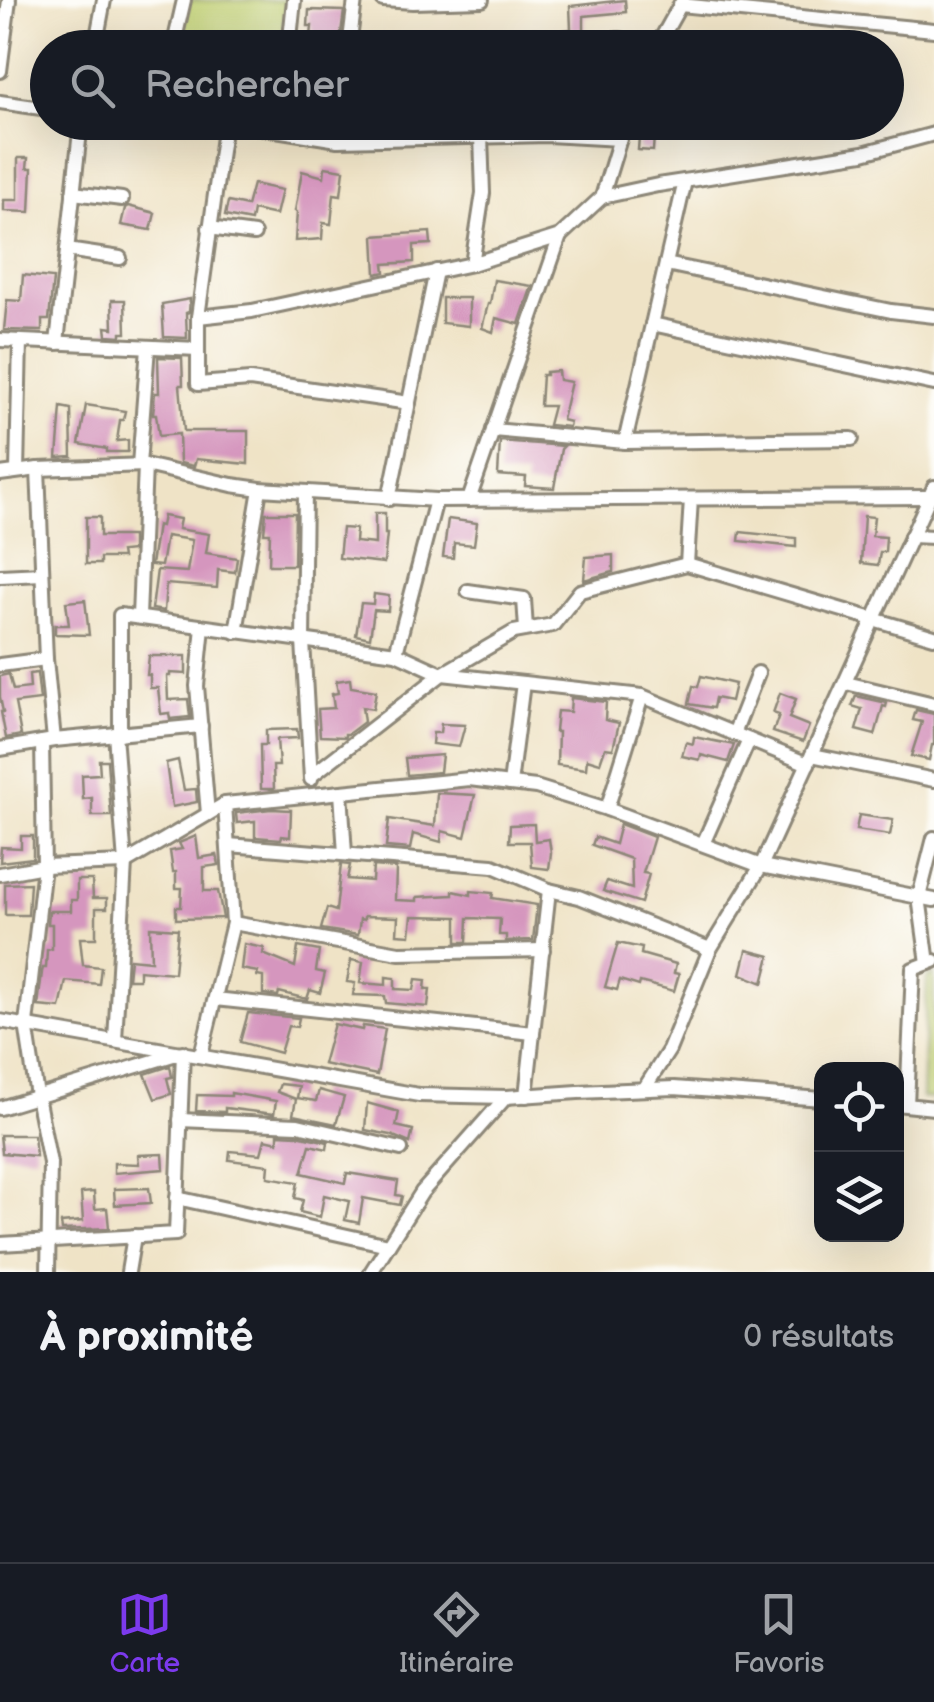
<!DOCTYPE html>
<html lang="fr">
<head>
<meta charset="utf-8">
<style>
  :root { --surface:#171b24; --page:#20242c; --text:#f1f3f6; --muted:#9ea1a6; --line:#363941; --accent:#7c3aed }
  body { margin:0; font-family:"Balsamiq Sans",sans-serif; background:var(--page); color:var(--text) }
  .controls { position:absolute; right:30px; bottom:30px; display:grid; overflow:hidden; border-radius:20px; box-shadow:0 10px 40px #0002 }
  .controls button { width:90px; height:90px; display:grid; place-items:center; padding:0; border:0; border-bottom:2px solid var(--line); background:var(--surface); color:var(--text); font:50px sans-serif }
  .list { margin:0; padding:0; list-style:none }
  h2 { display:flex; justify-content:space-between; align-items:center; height:130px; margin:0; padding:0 40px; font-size:42px }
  h2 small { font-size:32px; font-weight:400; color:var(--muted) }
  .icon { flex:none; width:55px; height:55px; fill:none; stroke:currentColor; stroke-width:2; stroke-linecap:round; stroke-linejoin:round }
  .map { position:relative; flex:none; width:934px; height:1272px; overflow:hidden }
  .search { position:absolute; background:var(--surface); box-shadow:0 10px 40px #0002; left:30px; right:30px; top:30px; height:110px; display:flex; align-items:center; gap:25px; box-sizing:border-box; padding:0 35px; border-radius:55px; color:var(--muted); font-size:38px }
  .sheet { height:290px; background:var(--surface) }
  nav { display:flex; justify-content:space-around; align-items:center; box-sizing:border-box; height:140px; border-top:2px solid var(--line); background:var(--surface); font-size:28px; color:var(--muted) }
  nav a { display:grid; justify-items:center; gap:5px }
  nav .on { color:var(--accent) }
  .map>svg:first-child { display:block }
</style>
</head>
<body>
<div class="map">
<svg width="934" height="1272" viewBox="0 0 934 1272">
  <rect width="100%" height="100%" fill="#fdfcf7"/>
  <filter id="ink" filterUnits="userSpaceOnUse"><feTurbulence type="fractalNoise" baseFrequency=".01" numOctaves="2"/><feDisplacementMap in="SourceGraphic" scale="20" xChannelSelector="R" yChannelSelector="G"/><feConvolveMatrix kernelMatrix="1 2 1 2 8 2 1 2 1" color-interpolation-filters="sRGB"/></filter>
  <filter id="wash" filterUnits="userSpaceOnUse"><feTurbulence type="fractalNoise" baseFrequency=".0048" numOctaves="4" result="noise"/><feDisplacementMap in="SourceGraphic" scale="40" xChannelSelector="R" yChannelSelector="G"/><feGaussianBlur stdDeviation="2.25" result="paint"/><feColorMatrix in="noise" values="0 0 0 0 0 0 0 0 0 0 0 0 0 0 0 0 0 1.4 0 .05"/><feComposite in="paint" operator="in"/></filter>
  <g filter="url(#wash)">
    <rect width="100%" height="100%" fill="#efe3c6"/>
    <g fill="#becd6f" stroke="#747c4d" stroke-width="2.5">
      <path d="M189,0H287L281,47L179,48Z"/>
      <path d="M934,974V1099L922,1098L927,977Z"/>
    </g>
    <g id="blocks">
      <g fill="#d596be">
        <path d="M625,0L626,12L584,16V30L557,31L571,29L570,6Z"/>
        <path d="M309,10L344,11L339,48H310L312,26H308Z"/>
        <path d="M640,122H676L672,135H654L653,151L638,150Z"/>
        <path d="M18,158H28L27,168H32L30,212L4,211V200H18Z"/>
        <path d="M325,167L344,170L341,195L334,194L331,224L323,223L322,239L295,241L297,212L295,211L302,171L324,177Z"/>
        <path d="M253,184L282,190L276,215L253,210L251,221L225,216L228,202L247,206Z"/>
        <path d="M128,206L155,213L151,230L121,225L125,208Z"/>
        <path d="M430,232L431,244L414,245V262L384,264L385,272L376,274L374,236Z"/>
        <path d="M23,275L53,278L49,320H42V331L4,330L7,300L21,301Z"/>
        <path d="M494,280L532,286L519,324L496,318L493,332L482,328L488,304H490Z"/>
        <path d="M442,298H469V326L442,323Z"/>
        <path d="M190,299L189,312L186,313L187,338L164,337L162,304Z"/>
        <path d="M112,300H125L126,333H121V336L107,335L106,327L113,328Z"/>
        <path d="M158,357L182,358L183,385H180L184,431H248V464L196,459L194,466L180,463L179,434L159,436L156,414H153L155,393H159Z"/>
        <path d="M558,371L559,380L571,382L562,420L570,422L569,427L548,425L553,406H540L542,375H546V372Z"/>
        <path d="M86,405L125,411L123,420H120L117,441L128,440V452H107V449L79,444Z"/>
        <path d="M61,407L71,409L72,457L57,458Z"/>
        <path d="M500,441L564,446L561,449L554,488L525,486L526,477L498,475Z"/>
        <path d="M266,513H295L294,565H269L270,533H264Z"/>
        <path d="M375,513H385V534H387L384,563L339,558L342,528L356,529L355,542L375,544Z"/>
        <path d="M163,516L180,519L178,529L209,534L206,553L237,558L235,572L218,570L217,588L166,584L164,611L152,609L157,570L187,572L192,540L166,536L161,566L151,565L157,525L161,526Z"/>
        <path d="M864,516L874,517L872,536L886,537L885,552H880L878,565L861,563Z"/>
        <path d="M86,517H100V536H132V551L121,552L122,558H100V564H86Z"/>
        <path d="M448,519L477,523L474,545L454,543L453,558L443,557Z"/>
        <path d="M740,532L796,538V547L739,541Z"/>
        <path d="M613,555V572L584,580L586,557Z"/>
        <path d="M374,594L389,596L388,611L374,610L370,638L356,635L361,603L373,604Z"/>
        <path d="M85,600L89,635L55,634V625H69L66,602Z"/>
        <path d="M149,656H186V674L170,673V676H167L168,700L188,699L190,717L170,719L169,713L161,714L158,688H150V675H147Z"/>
        <path d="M37,673L40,700L15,703L21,735L6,738L1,712H3L0,697V676L9,674L13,690L30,688L29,674Z"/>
        <path d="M701,676L735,684L731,701L715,698L713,708L689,704L693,686L698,687Z"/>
        <path d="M350,679L351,687L376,691L373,709L362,707L364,722L348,734H345V737L320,736L318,709L334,708L332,694L338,693L336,681Z"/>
        <path d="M780,693L796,699L789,718L809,726L803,742L773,732L779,715L773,713Z"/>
        <path d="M856,696L887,703L886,707L883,706L875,735L856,730L862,709L852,706Z"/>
        <path d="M571,698L606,702L605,720L619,723L613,749L605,748L600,763L587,759L586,769L557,765L558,732H555L557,711L570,712Z"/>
        <path d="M916,710L934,714V745H932L929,760L911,756L922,722L913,720Z"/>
        <path d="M441,724L465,725L459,747L432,744L433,733H440Z"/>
        <path d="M297,729L298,738L277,739L279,766H273L274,789H261L260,745H266V730Z"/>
        <path d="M694,737L734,745L728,762L701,755L700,760L682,756L686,742L693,744Z"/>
        <path d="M442,755L440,772L407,775L405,758Z"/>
        <path d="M99,760H107L111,816H92V798L83,799L82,775L100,774Z"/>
        <path d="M178,760L184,790L196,789L197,802L172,807L166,763Z"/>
        <path d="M437,793L475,795L465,837L442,831L441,842L413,834L410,849L386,847L389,819L435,826Z"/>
        <path d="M271,809L291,810L290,837L282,836L281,839L255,837V821L237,823L236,813Z"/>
        <path d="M859,815L893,820L890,835L856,830Z"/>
        <path d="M534,824L535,841L549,839L551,853L549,869L532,867L530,842H509L510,825Z"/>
        <path d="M620,824L654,837L643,873L649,874L641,903L603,891L607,881L632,889L631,859L592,845L595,837L615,844Z"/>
        <path d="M21,836H33V858L0,862L1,847L21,848Z"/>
        <path d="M196,836L199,858L217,855L219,865L204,867V891H218L223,918L176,919V907H181L182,888H176V872H173L170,851L182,849L179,843Z"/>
        <path d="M341,864L350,865L347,879L372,881L373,866L396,868L395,900L417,901V897L453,895V891L471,895V891L493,893L492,898L537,905L533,940L506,941V935H499L500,919L468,918L467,942H457V917L412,916L410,935L397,934L398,917L364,916V920L360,919L358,935L321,929L327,908L336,911Z"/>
        <path d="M77,880H92L93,898H107V908H96V938H80L83,965L101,967L99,984L66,981L60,1008L38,1006L42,972L43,968H46L47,950L52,949V924H48L49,911H71V900H77Z"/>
        <path d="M30,883L28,915H5V884Z"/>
        <path d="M150,927L178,929L174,973L139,970V979H128L130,959L151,961Z"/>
        <path d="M618,943L642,948L641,954L676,964L674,973L679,974L674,991L640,982L639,986L620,980L617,990L605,987Z"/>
        <path d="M244,944L264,948L263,954L295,967L298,947L319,951L316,971L325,973L320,993L310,990L307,999L279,992L278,996L263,994V977L257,976L258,972L241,969Z"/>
        <path d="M747,950L770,956L763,983L741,974Z"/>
        <path d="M351,960L363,962L360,983L386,985V977L395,978V989L414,990L416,979L426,980L425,989H430L428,1007L386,1003L385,996L353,995L355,983L347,982Z"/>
        <path d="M248,1013L299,1018L297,1027L288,1026L280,1053L240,1042Z"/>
        <path d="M334,1024L362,1030L363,1026L385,1029L377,1075L323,1064Z"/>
        <path d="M170,1066L172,1077L167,1078L171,1094L155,1099L145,1074Z"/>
        <path d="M280,1084L299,1086L297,1098L316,1101L319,1090L344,1097L336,1124L293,1115L296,1099L277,1092Z"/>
        <path d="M231,1093L276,1101L274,1114L225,1108V1112L196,1111L197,1095L231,1096Z"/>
        <path d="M367,1103L399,1112L396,1126L413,1130L410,1143L391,1135L365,1130Z"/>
        <path d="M278,1134L297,1135L328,1142L327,1149L310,1145L302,1173L345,1183L347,1173L398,1181L396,1195L402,1196L400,1205L363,1198L359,1223L345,1220L349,1201L324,1195L320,1217L300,1212L303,1200L295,1198L298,1182L268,1177L269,1165L229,1160L230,1151L261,1154L265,1139L278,1142Z"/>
        <path d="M0,1135H34L36,1156L2,1153Z"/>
        <path d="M163,1154L164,1169L114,1173V1163L139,1164L138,1155Z"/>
        <path d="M149,1188L151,1203L115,1205L114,1189Z"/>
        <path d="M94,1192L95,1209L107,1208L109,1228L62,1230L61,1223L83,1221L81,1193Z"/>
      </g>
    </g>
  </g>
  <g filter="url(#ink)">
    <use href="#blocks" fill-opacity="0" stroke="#8d8778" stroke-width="2.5"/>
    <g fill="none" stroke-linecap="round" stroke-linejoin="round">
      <defs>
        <g id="minor">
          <path d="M383,0L413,2L482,0"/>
          <path d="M680,5L934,30"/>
          <path d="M95,48L104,0"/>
          <path d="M173,48L184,0"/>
          <path d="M289,48L294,0"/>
          <path d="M349,48L355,0"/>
          <path d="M503,48L547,41L620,39L657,46"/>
          <path d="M656,48L683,0"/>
          <path d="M0,71L9,0"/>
          <path d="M0,102L48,109"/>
          <path d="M225,122L198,317V384L250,380L409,403"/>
          <path d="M225,122L338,140L548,135L620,139"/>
          <path d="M338,140L340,122"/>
          <path d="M73,193L122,199"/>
          <path d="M602,197L658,185L863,153L934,134"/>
          <path d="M209,228L254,234"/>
          <path d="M67,250L120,258"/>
          <path d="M472,264L483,193L481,136"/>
          <path d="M666,264L891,311L934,316"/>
          <path d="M198,317L252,311L472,264L560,236L602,197L625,122"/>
          <path d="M652,324L934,384"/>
          <path d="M0,340L198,349"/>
          <path d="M57,343L81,122"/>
          <path d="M493,430L625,442L852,439"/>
          <path d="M625,442L685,181"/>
          <path d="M139,465L148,347"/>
          <path d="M17,471L20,341"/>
          <path d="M0,474L38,469L145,465L232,485L260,489L436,500L928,497"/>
          <path d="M305,492L303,641L311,779"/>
          <path d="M389,499L436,271"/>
          <path d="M469,500L560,236"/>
          <path d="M911,536L934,537"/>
          <path d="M687,564L691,499"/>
          <path d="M0,576L42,574"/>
          <path d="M468,591L524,599L526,629"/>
          <path d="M139,617L145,465"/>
          <path d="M203,627L197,686L208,814"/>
          <path d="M236,632L260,489"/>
          <path d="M396,653L436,500"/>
          <path d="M0,665L46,659"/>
          <path d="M846,683L934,704"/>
          <path d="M115,734L125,863L115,1040"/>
          <path d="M120,734V615L396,653L442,674L642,696L808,764"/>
          <path d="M734,734L758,673"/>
          <path d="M54,740L201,726"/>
          <path d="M42,742L44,866L26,1024L37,1096L50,1163L48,1272"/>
          <path d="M0,749L54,740L46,659L38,469"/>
          <path d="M812,755L934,780"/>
          <path d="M311,776L442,674L514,632L553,625L580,591L687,564L934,637"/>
          <path d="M510,784L523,683"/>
          <path d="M341,792L345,854"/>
          <path d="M607,809L642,696"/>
          <path d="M703,844L749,740"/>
          <path d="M228,845L493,866L549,890"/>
          <path d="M0,874L44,866L125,863L225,804L469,779L536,787L607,809L761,866L934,900"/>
          <path d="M233,923L399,953L543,950"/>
          <path d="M928,963L919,897L934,838"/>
          <path d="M215,999L533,1033"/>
          <path d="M0,1021L419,1095L506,1097L578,1092L674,1088L822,1099"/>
          <path d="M201,1055L233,923L225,804"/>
          <path d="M644,1089L669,1050L710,949L761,866L934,487"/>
          <path d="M526,1096L549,890L579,897L710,949"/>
          <path d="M896,1104L934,1108"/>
          <path d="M907,1105L913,969L934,961"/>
          <path d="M0,1108L183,1052L176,1234L0,1244"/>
          <path d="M180,1120L298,1125L401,1149"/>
          <path d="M177,1198L388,1245"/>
          <path d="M128,1272L134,1236"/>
          <path d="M371,1272L422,1192L506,1097"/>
        </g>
      </defs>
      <use href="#minor" stroke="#8d8778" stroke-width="18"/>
      <use href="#minor" stroke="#fff" stroke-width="12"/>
    </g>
  </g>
</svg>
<div class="controls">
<button><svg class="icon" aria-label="locate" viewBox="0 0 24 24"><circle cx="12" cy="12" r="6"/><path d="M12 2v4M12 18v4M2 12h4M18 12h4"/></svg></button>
<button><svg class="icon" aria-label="layers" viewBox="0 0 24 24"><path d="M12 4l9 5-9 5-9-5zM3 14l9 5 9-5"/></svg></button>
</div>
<div class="search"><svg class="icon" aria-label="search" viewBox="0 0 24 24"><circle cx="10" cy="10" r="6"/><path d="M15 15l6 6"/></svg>Rechercher</div>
</div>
<section class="sheet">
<h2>À proximité<small>0 résultats</small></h2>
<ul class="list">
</ul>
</section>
<nav>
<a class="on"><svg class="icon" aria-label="map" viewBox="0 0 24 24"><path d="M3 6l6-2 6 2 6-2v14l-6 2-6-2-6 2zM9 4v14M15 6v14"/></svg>Carte</a>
<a><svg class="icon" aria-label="directions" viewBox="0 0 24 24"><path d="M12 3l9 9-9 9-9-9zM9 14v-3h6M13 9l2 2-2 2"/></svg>Itinéraire</a>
<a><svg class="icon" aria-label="saved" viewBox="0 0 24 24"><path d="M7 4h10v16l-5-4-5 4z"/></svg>Favoris</a>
</nav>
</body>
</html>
